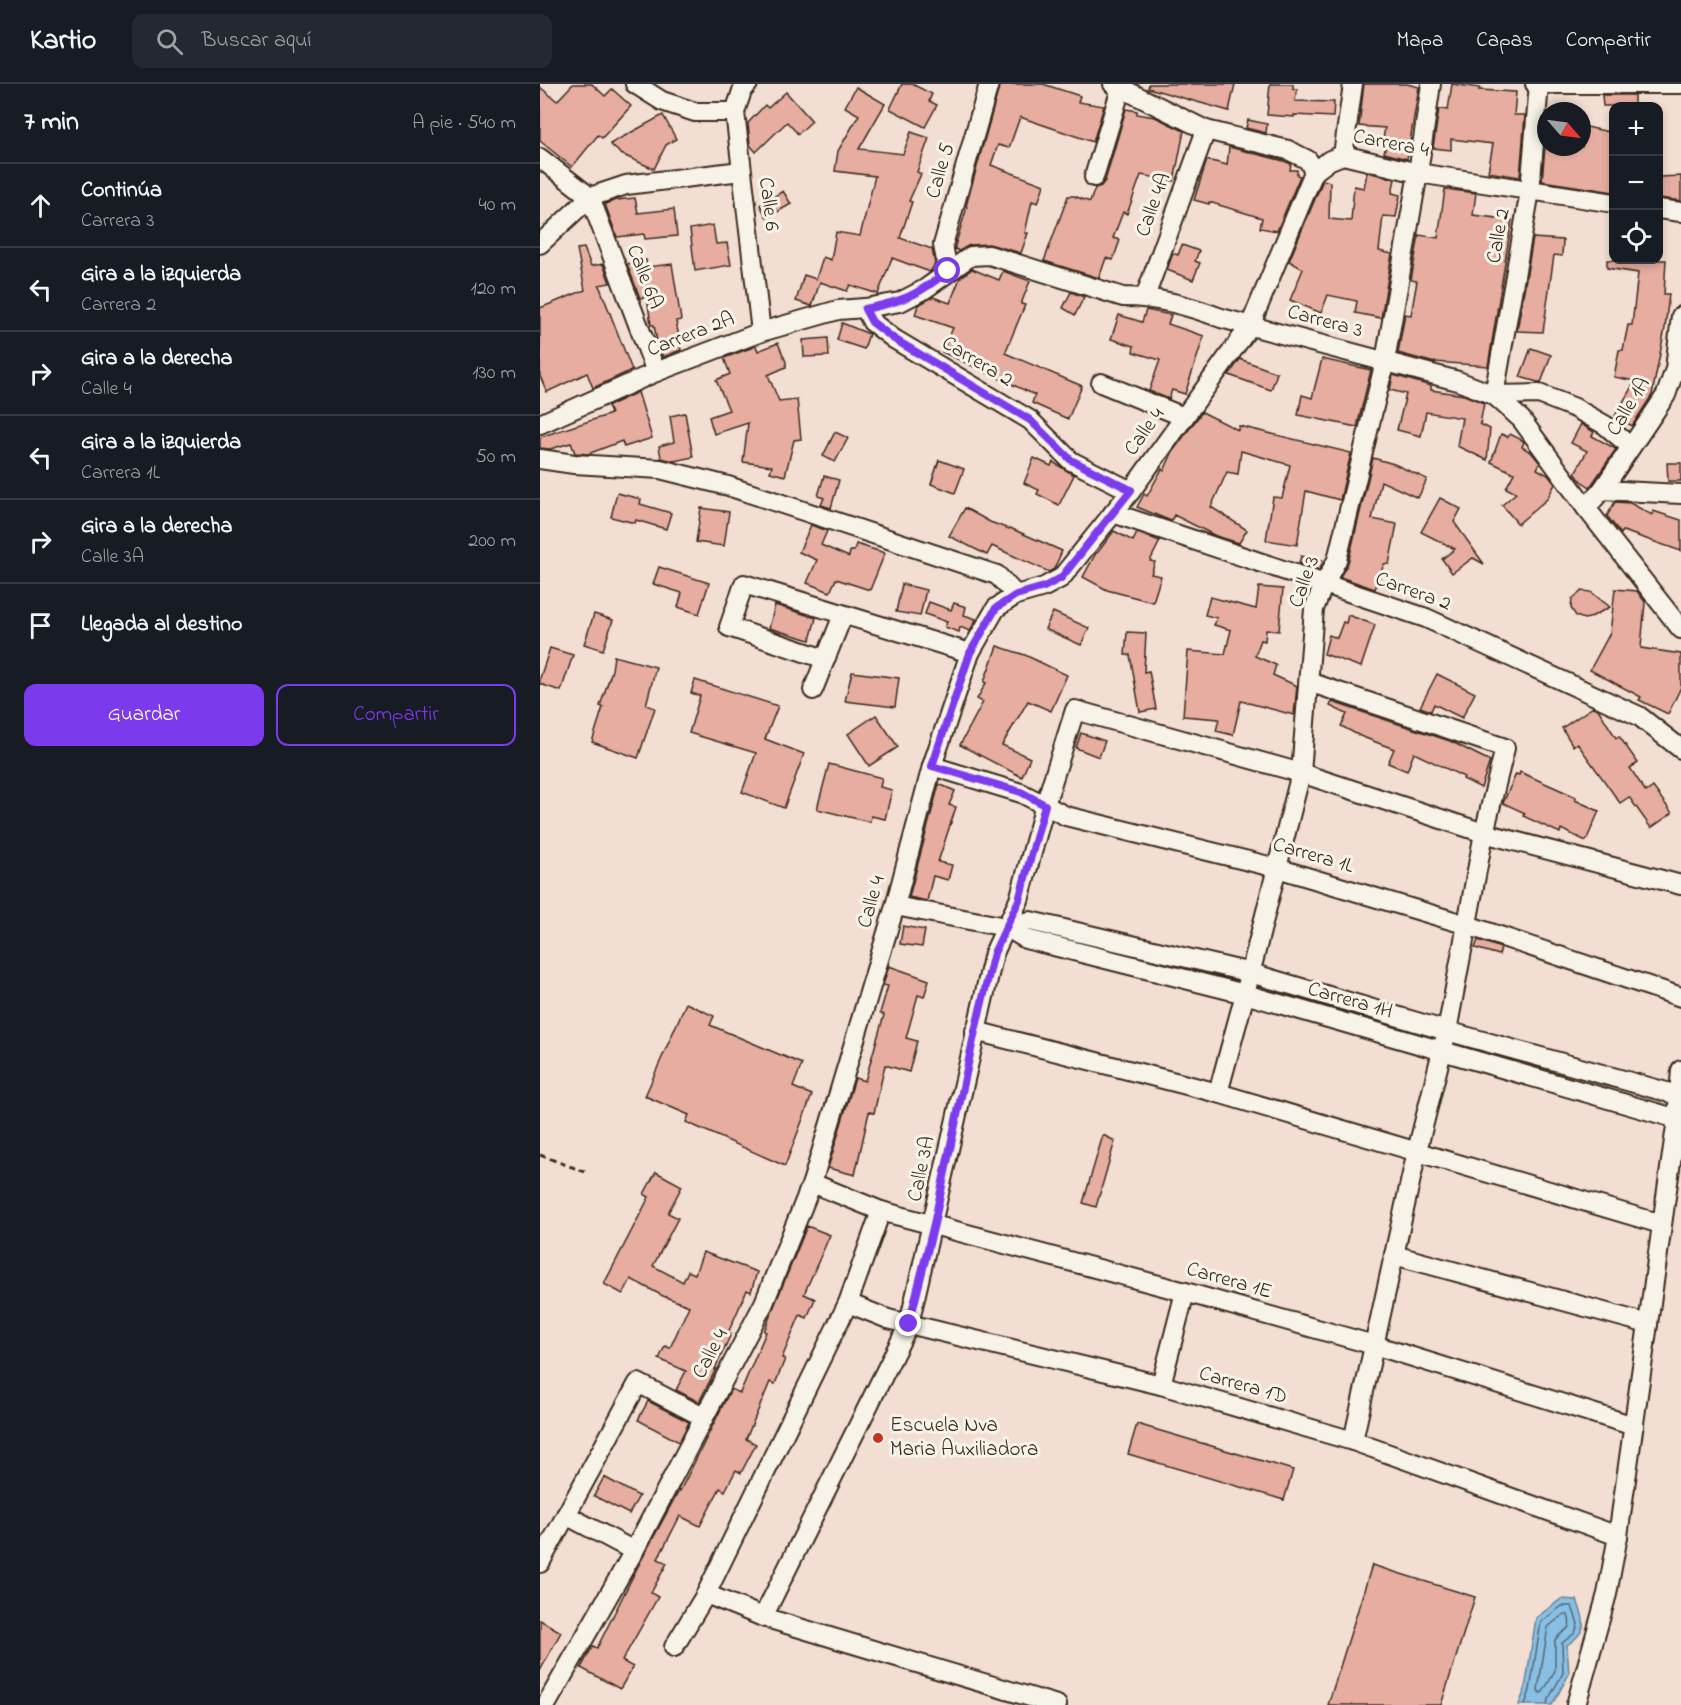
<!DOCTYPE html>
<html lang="es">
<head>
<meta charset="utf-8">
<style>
  :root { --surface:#171b24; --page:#242831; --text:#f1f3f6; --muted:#9ea1a6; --line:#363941; --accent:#7c3aed }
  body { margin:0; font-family:"Indie Flower",sans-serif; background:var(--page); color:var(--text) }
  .controls { position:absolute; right:18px; top:18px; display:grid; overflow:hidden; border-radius:12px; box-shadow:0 3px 9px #0003 }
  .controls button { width:54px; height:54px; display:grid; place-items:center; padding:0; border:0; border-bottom:2px solid var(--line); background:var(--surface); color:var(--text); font:30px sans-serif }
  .compass { position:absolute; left:997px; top:18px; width:54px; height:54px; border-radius:50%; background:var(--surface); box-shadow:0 3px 9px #0003; rotate:118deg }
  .stop { position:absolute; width:18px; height:18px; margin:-14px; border:4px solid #7c3aed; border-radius:50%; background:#fff }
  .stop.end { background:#7c3aed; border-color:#fff; box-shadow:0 2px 6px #0008 }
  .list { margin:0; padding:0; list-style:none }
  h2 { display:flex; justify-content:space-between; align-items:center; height:78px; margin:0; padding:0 24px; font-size:26px }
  h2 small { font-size:20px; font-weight:400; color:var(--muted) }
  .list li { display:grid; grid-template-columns:39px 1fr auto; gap:18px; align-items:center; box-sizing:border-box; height:84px; padding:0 24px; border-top:2px solid var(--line) }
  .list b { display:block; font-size:22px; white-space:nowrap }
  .list p { margin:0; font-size:20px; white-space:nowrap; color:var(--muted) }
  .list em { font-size:20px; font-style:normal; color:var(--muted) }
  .actions { display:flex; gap:12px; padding:18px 24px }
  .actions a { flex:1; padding:14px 0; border:2px solid var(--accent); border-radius:12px; text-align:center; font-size:21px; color:var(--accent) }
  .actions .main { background:var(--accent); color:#fff }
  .icon { flex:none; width:33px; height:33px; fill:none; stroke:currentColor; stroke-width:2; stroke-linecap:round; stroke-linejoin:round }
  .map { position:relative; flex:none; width:1141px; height:1621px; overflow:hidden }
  header { display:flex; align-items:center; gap:36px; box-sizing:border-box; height:84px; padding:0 30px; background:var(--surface); border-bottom:2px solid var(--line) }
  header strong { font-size:28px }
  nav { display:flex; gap:33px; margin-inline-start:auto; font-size:21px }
  .search { width:420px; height:54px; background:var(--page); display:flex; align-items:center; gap:15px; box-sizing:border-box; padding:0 21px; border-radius:12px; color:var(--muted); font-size:22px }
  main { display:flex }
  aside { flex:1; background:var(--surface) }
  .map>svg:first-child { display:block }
</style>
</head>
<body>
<header>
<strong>Kartio</strong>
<div class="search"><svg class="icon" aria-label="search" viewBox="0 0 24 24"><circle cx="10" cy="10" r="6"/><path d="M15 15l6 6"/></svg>Buscar aquí</div>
<nav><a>Mapa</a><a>Capas</a><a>Compartir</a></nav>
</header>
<main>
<aside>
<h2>7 min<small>A pie · 540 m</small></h2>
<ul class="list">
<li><svg class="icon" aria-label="ahead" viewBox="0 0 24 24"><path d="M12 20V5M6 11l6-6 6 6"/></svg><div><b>Continúa</b><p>Carrera 3</p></div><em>40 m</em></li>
<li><svg class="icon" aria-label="left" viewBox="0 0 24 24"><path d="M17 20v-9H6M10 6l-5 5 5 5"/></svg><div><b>Gira a la izquierda</b><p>Carrera 2</p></div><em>120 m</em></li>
<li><svg class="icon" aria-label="right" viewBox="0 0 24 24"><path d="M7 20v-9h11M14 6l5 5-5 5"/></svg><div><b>Gira a la derecha</b><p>Calle 4</p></div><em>130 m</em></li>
<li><svg class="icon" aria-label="left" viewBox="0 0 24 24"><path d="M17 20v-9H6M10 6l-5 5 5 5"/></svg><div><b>Gira a la izquierda</b><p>Carrera 1L</p></div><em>50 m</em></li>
<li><svg class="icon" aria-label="right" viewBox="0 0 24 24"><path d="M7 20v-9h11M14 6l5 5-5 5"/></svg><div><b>Gira a la derecha</b><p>Calle 3A</p></div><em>200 m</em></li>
<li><svg class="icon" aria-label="arrive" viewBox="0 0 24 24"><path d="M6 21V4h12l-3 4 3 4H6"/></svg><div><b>Llegada al destino</b></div></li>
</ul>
<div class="actions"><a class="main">Guardar</a><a>Compartir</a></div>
</aside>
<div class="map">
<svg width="1141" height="1621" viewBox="0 0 1141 1621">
  <rect width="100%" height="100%" fill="#f2ded2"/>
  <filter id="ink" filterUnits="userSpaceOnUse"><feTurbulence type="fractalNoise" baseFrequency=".0167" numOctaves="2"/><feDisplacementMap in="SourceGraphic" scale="12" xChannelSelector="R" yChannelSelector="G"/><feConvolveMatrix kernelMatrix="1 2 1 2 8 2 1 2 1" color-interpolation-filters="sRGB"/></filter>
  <g filter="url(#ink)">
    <path fill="#87bfe5" stroke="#698395" stroke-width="1.5" d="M1021,1515L1037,1516C1045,1539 1049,1546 1027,1561L1029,1590L1012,1621H979L985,1605L996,1534Z"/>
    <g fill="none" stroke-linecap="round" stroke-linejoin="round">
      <g stroke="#59666e" stroke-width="1.5">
        <path d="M1024,1530L1028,1531C1034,1548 1022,1545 1015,1556V1587L1003,1608L1000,1609L998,1606L1008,1543Z"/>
        <path d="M985,1621L990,1606L1001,1538L1022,1522H1032L1038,1540L1035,1549L1022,1559L1023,1589L1008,1616L1007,1621"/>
      </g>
    </g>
    <g fill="#e6ada0" stroke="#3b2a1e" stroke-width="1.5">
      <path d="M33,0H52L65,12L72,5L91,22L62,54L58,51L32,83L0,57V3L17,17Z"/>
      <path d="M362,0H372L392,10L389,17L397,21L385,43L350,25Z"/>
      <path d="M460,0H503L540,12L538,18L564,22L553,58L480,33L469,64L458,61L451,81L504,101L498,119L492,117L485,149H488L481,169L449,160L430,161L419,167L415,165V162L427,123L426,122Z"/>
      <path d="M609,0H695L689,27L608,4Z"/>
      <path d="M730,0H753V5H757L755,17L794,18L793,33L754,31V33L727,31Z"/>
      <path d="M824,0H867L879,3L867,75L844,69L847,56L843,55L845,44L819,42Z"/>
      <path d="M912,0L940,4L939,6L976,8L974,31H985L980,93L948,88L953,60L911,55V66L893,64L899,25L908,26Z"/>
      <path d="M316,3L345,20L319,65L363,70L371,48L389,54L377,88L381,90L369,117L372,118L360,154L392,165L395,180L390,188L352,174L338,210L310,201L307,207L280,198L272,222L256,217L264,191L276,195L283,173L291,176L296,148L320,152L335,92L295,87L298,67L319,31L305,23Z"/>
      <path d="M246,8L272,37L258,50L247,38L216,68L210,61L208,39L225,21L228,24Z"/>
      <path d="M1062,11H1094V22H1063Z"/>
      <path d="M586,25L597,27V30L615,33L644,47L634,97L601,91L587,130L583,128L573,154L580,156L573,176L566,174L559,194L504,177L528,112H534L550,118L555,104L561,102L565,97Z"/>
      <path d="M123,31L136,55L126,61L114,85L81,70L70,60Z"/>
      <path d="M708,36L727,40L726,49L706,44Z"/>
      <path d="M1042,42L1074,49V108L1002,97L1006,51V63H1042Z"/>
      <path d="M689,63L744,77L751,80L750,86H757V91L760,92L737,147L720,144L722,134L669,118V120L654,116L667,76L687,81Z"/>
      <path d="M827,88L855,95L852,109L860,111L856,133L843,132L839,167L852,170L841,234L815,229L817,217L788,211L781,229L750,216L763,185L749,177L783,96L790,98L789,135L811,137L814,102L824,104Z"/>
      <path d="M1141,92V117L1119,114V93Z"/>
      <path d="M905,105L936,109L933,131L972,136L948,282L895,278V279L858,269L865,230L871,231L877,197L871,196L879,151L898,154Z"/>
      <path d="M243,107L251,120L227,134L220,121Z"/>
      <path d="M95,114L98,129L134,125L137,152L105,155L104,150L77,153L65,120L77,116Z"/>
      <path d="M173,141L176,160L187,159L191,181L155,187L150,145Z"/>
      <path d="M993,154L1023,156L1022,172L1014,171L1003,248L977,247Z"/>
      <path d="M642,161L659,167L655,177L660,179L653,196L627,186L633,169L638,171Z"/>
      <path d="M44,164L51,182L63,180L70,199L59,201L92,286L53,304L47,289L7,308L0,292V224L45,206L37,165Z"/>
      <path d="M106,176L107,183L132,180L141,236L136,237L141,266L123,273L117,258L114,241H111L107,213L100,214L87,180Z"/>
      <path d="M1067,176H1126L1124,210H1129L1125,244L1112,311L1092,342L1075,332L1095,297L1074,293L1079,266H1083L1088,241H1092L1098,189L1067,184Z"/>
      <path d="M432,185L459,196L463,187L490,197L481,220L485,221L465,269L542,302L528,335L492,319L495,311L402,268L413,244L375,231L378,221L393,213L410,219L420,194Z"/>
      <path d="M531,208L544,213L535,231L523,224Z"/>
      <path d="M606,226L631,231L628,240L664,252L645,310L632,306L629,315L609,307L620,276L593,268L594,262L571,255L579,231L602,238Z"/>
      <path d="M302,239L329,250L324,265L297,256Z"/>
      <path d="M288,254L289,272L264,273L263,256Z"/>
      <path d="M238,259L246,278V283L228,291L239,317L257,315L261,355L254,356L245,392L230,388L232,382L203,378L208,339L174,350L169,333L189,326L176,296L190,290L184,274L216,262L218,267Z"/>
      <path d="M991,264L1011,271L1001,299L980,293Z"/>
      <path d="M700,275L737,289L731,306L689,291Z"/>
      <path d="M782,275L831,286L817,343L758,331L762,311L772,314Z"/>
      <path d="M853,291L891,302V306L924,311L944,319L940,340L950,345L947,376L917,362L922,334L886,328L881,352L857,346L866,310L850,306Z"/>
      <path d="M98,308L112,354L84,363L82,357L48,370L35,369L31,359L10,365L0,364V353L71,330L68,322Z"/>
      <path d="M662,328L698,346L699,342L811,369L800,416L766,407L757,461L726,456L733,413L742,414L750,381L701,367L698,390L687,388L671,423L707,446L699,459L676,452L634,431L631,437L597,423L604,410L607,412L622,385L624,387L633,367Z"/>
      <path d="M145,329L153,373L134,377L121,374L119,362L134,358L130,332Z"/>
      <path d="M1041,340L1054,348L1052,352L1076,365L1050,403L1041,397L1035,389L1047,367L1031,359Z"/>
      <path d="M295,348L308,354L295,378L283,372Z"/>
      <path d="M961,350L968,353L970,350L982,356L984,358L982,363L991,368L1000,379L997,385L1008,391L1015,400L1007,415L978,440L962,421L976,409L966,404L974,389L951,378Z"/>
      <path d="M494,374L511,382L513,378L534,391L519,421L497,410L499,406L484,399Z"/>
      <path d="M833,374L854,380L887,395L878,414L841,397L832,435L857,440L849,480H844L835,505L800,493L808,479Z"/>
      <path d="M399,376L424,385L415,409L391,400Z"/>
      <path d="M1127,379H1141V397H1128Z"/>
      <path d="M284,392L299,396L291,424L281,421L284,414L278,412Z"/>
      <path d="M77,409L101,415L100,420L131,429L126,445L96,436L95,439L71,433Z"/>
      <path d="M900,414L921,425L914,438L944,480L933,474L912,489L902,475L915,465L881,448Z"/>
      <path d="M1075,418L1090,419L1112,431L1113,427L1141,436V467L1083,447L1081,450L1067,432Z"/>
      <path d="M161,424L189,428L184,462L156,458Z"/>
      <path d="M425,424L450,438L469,445L470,444L522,467L514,485L509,488L452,462L447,471L409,452Z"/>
      <path d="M271,441L287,447L281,461L309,473L310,467H314L316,460L345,469L330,506L296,495L290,508L267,499L277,476L259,468Z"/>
      <path d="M574,447L593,457L597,449L620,457L610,477L615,478L611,490L621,492L613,518L567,506L543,493L556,469L558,468Z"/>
      <path d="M761,472L784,477L779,486L759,479Z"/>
      <path d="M119,483L169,499L159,530L138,523L142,509L113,500Z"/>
      <path d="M362,500L386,506L380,532L356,528Z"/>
      <path d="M719,503L743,505L739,547L726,546L725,557L721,556L715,572L736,581L733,591L757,602L754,631L701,617L693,651L676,647L679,635L643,632L648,567L685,570L691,546L674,541L677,534L665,531L670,513L716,525Z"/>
      <path d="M1075,505L1097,507L1105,518L1101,564L1141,570V603L1128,630L1099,616L1101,613L1050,586L1070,549Z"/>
      <path d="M1042,507L1051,508L1070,523L1049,534L1044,535L1036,532L1031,524L1032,515Z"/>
      <path d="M389,518L411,526L414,519L426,523L424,531L436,535L430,547L420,543L419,548L405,543L407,538L385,530Z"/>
      <path d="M235,521L276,534L270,556L229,544Z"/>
      <path d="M513,528L549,544L541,561L505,545Z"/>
      <path d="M54,530L73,536L63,566L44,560Z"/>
      <path d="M808,531L835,541L821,583L784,570L789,551L797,554L803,538L806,539Z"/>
      <path d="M587,548L606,549L604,588L609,587L616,625L600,628L590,571H585Z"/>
      <path d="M457,562L485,571L527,591L511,627L488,617L462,661L490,674L482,693L420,661L443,618L437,615L446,599L444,598Z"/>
      <path d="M10,564L33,571L21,607L0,600V594Z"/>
      <path d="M74,572L116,583L106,621L115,624L98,674L52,658L63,623L60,622L72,586Z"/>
      <path d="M312,588L359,594L355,623L305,617Z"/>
      <path d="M897,590L935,609L922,634L894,620L891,627L880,623Z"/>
      <path d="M155,596L238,622L225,655L264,670L244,724L202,708L216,669L149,649L160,612L151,609Z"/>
      <path d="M792,618L910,657L950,677L941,704L923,695L924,693L874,669L867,687L848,679L854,665L820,652L801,642L807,630L790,622Z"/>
      <path d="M1053,623L1058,625L1076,654L1079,652L1098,679L1090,684L1106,708L1113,703L1132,729L1111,744L1089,713L1080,719L1037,659L1033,662L1022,644Z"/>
      <path d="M336,631L358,663L329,682L308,650Z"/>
      <path d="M541,649L565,657L559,673L536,664Z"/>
      <path d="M289,680L342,694L340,703L352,706L345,735L331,732L330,738L277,725Z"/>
      <path d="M980,688L1036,713L1035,716L1059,727L1046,757L1021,745L1020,749L983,732L985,729L963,719L976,690L979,691Z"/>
      <path d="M399,700L415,707L409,721L416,723L398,778L412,781L408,796L393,792L387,817L369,813Z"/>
      <path d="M363,842L385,846L382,863L360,860Z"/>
      <path d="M938,856L961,864L959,871L935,864Z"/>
      <path d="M349,882L389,896L384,913L378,911L366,954L377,957L369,988L345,981L334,1029L329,1028L315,1091L288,1084L315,994L325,997L344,931L340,929L348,902L343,901Z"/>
      <path d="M146,919L174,932L170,941L262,980L253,1003L272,1011L245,1082L146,1038L149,1031L105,1012Z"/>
      <path d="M563,1051L575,1057L556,1123L543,1119Z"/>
      <path d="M116,1088L142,1102L128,1129L138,1134L113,1182L143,1198L148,1187L155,1190L163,1168L217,1188L211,1208L207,1206L188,1249L191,1250L175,1285H176L159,1318L136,1306L146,1287L119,1275L125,1262L130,1264L149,1222L123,1212L91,1195L83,1210L64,1200L109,1113L104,1110Z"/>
      <path d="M267,1142L290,1151L264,1210L275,1215L267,1234L260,1231L242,1274L245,1275L235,1300L230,1298L206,1355L216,1360L201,1389L196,1386L185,1407L180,1404L160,1442L140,1432L118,1475L127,1479L111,1509L118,1513L82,1577L93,1583L80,1605L41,1584L53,1562L57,1564L96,1486L139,1406L140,1407L191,1305L200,1309L226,1248L224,1247Z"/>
      <path d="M108,1317L149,1338L139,1358L98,1336Z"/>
      <path d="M597,1340L753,1386L744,1416L588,1370Z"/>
      <path d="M64,1393L99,1412L89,1430L54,1412Z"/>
      <path d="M832,1481L935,1513L901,1621H788Z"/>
      <path d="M0,1536L21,1548L0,1587Z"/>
    </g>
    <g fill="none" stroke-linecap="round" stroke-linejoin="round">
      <defs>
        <g id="minor">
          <path d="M95,0L122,17L155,28H195"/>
          <path d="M208,0L202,7L195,28L221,248"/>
          <path d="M573,0L666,46L748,66L768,76L774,88L790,76L803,71L878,89L1074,119"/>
          <path d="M995,0H1141"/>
          <path d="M999,0L990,107L954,311L999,310L1035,324L1065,341L1091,363"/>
          <path d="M803,71L813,0"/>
          <path d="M0,74L50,113"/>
          <path d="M554,93L581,4"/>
          <path d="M50,113L116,288"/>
          <path d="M1118,125L1141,128"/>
          <path d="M0,160L50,113L86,101L201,87"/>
          <path d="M408,187L403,161L449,0"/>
          <path d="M605,213L666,46"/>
          <path d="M325,224L332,238L354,255L490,336L531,377L591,407"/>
          <path d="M561,299L644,333"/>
          <path d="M0,340L116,288L221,248L298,226L325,224L360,218L385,205L431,172L449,171L583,213C618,213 649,222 681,234L918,297L954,311L981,335L1046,424L1141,545"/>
          <path d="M0,375L34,380L120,385L188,402L457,491L476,511"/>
          <path d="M1062,406L1141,410"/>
          <path d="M1046,424L1062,406L1126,311L1135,285L1141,232"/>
          <path d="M573,429L886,534L1099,632L1141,665"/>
          <path d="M285,575L189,543L204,500L430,569"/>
          <path d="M769,598L965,664L944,749L907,947L877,1067L813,1357"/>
          <path d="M273,606L303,531"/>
          <path d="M392,682L481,709L526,732L737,784L927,841L1141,913"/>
          <path d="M355,822L466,843L486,855L705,910L1141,1036"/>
          <path d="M466,843L490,837L711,889L907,947L1141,1012"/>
          <path d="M435,947L678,1009L1121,1140"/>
          <path d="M678,1009L705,910L761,689L774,525L784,500L797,476L845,277L878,89L891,0"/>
          <path d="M272,1099L341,1127L645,1208L834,1261L1094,1342"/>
          <path d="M854,1171L1108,1240"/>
          <path d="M308,1219L348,1235L621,1301L813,1357L1078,1452"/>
          <path d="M621,1301L645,1208"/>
          <path d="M26,1431L94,1467"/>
          <path d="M0,1479L98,1299L163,1333"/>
          <path d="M166,1510L223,1533L517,1621"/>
          <path d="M223,1533L369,1240L454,869L479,816L505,721L535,626L761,689L944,749L1141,801"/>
          <path d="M134,1563L166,1510L308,1219L341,1127"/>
          <path d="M6,1621L94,1467L224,1219L272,1099L355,822L392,682L430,569L456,524L476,511L504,503L521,494L591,407L710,242L774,88"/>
          <path d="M1036,1621L1067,1510L1078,1452L1137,1035L1141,986"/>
        </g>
      </defs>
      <use href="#minor" stroke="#3b2a1e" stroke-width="22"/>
      <path stroke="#3b2a1e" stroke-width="3" stroke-dasharray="6 4.5" stroke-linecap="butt" d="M0,1071L48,1089"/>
      <use href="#minor" stroke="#f7f3e8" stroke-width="18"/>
    </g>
  </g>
  <g fill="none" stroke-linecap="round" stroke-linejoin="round" filter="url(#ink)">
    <path stroke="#7c3aed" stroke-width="8" d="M369,1240L394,1140L435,947L454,869L479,816L505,721L481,708L392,682L430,569L456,524L476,511L504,503L521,494L591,406L531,376L490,336L354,255L332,238L325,225C364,217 376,212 408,187"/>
  </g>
  <circle fill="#c8321e" stroke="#f7f3e8" stroke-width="2" cx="338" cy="1354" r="6"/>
  <g text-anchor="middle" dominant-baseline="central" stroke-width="6" stroke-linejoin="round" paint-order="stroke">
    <g font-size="21" fill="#3b2a1e" stroke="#f7f3e8">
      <text transform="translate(851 60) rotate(11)">Carrera 4</text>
      <text transform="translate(401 87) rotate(-74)">Calle 5</text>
      <text transform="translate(228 120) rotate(83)">Calle 6</text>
      <text transform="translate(614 121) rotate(-70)">Calle 4A</text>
      <text transform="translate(959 152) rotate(-80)">Calle 2</text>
      <text transform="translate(104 193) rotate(69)">Calle 6A</text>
      <text transform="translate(785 238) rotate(15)">Carrera 3</text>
      <text transform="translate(151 251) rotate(-21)">Carrera 2A</text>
      <text transform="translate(437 278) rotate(31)">Carrera 2</text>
      <text transform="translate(1089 323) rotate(-59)">Calle 1A</text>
      <text transform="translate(605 348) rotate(-54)">Calle 4</text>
      <text transform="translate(765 498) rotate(-70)">Calle 3</text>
      <text transform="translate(873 508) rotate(20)">Carrera 2</text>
      <text transform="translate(773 772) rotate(16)">Carrera 1L</text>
      <text transform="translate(332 818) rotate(-74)">Calle 4</text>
      <text transform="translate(810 917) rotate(16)">Carrera 1H</text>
      <text transform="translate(382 1085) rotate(-78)">Calle 3A</text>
      <text transform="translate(689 1197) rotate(16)">Carrera 1E</text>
      <text transform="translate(171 1270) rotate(-62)">Calle 4</text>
      <text transform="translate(703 1302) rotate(16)">Carrera 1D</text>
    </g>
    <g font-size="21" fill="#3b2a1e" stroke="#f7f3e8" text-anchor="start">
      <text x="350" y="1342">Escuela Nva<tspan x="350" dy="24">Maria Auxiliadora</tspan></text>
    </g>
  </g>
</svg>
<div class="controls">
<button>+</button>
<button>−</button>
<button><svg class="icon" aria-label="locate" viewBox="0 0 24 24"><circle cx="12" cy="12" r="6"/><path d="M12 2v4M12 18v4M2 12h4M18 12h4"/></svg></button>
</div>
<svg class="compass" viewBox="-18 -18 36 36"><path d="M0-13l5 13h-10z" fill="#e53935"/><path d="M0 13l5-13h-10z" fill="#9ea1a6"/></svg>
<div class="stop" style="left:408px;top:187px"></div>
<div class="stop end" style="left:369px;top:1240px"></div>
</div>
</main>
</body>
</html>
